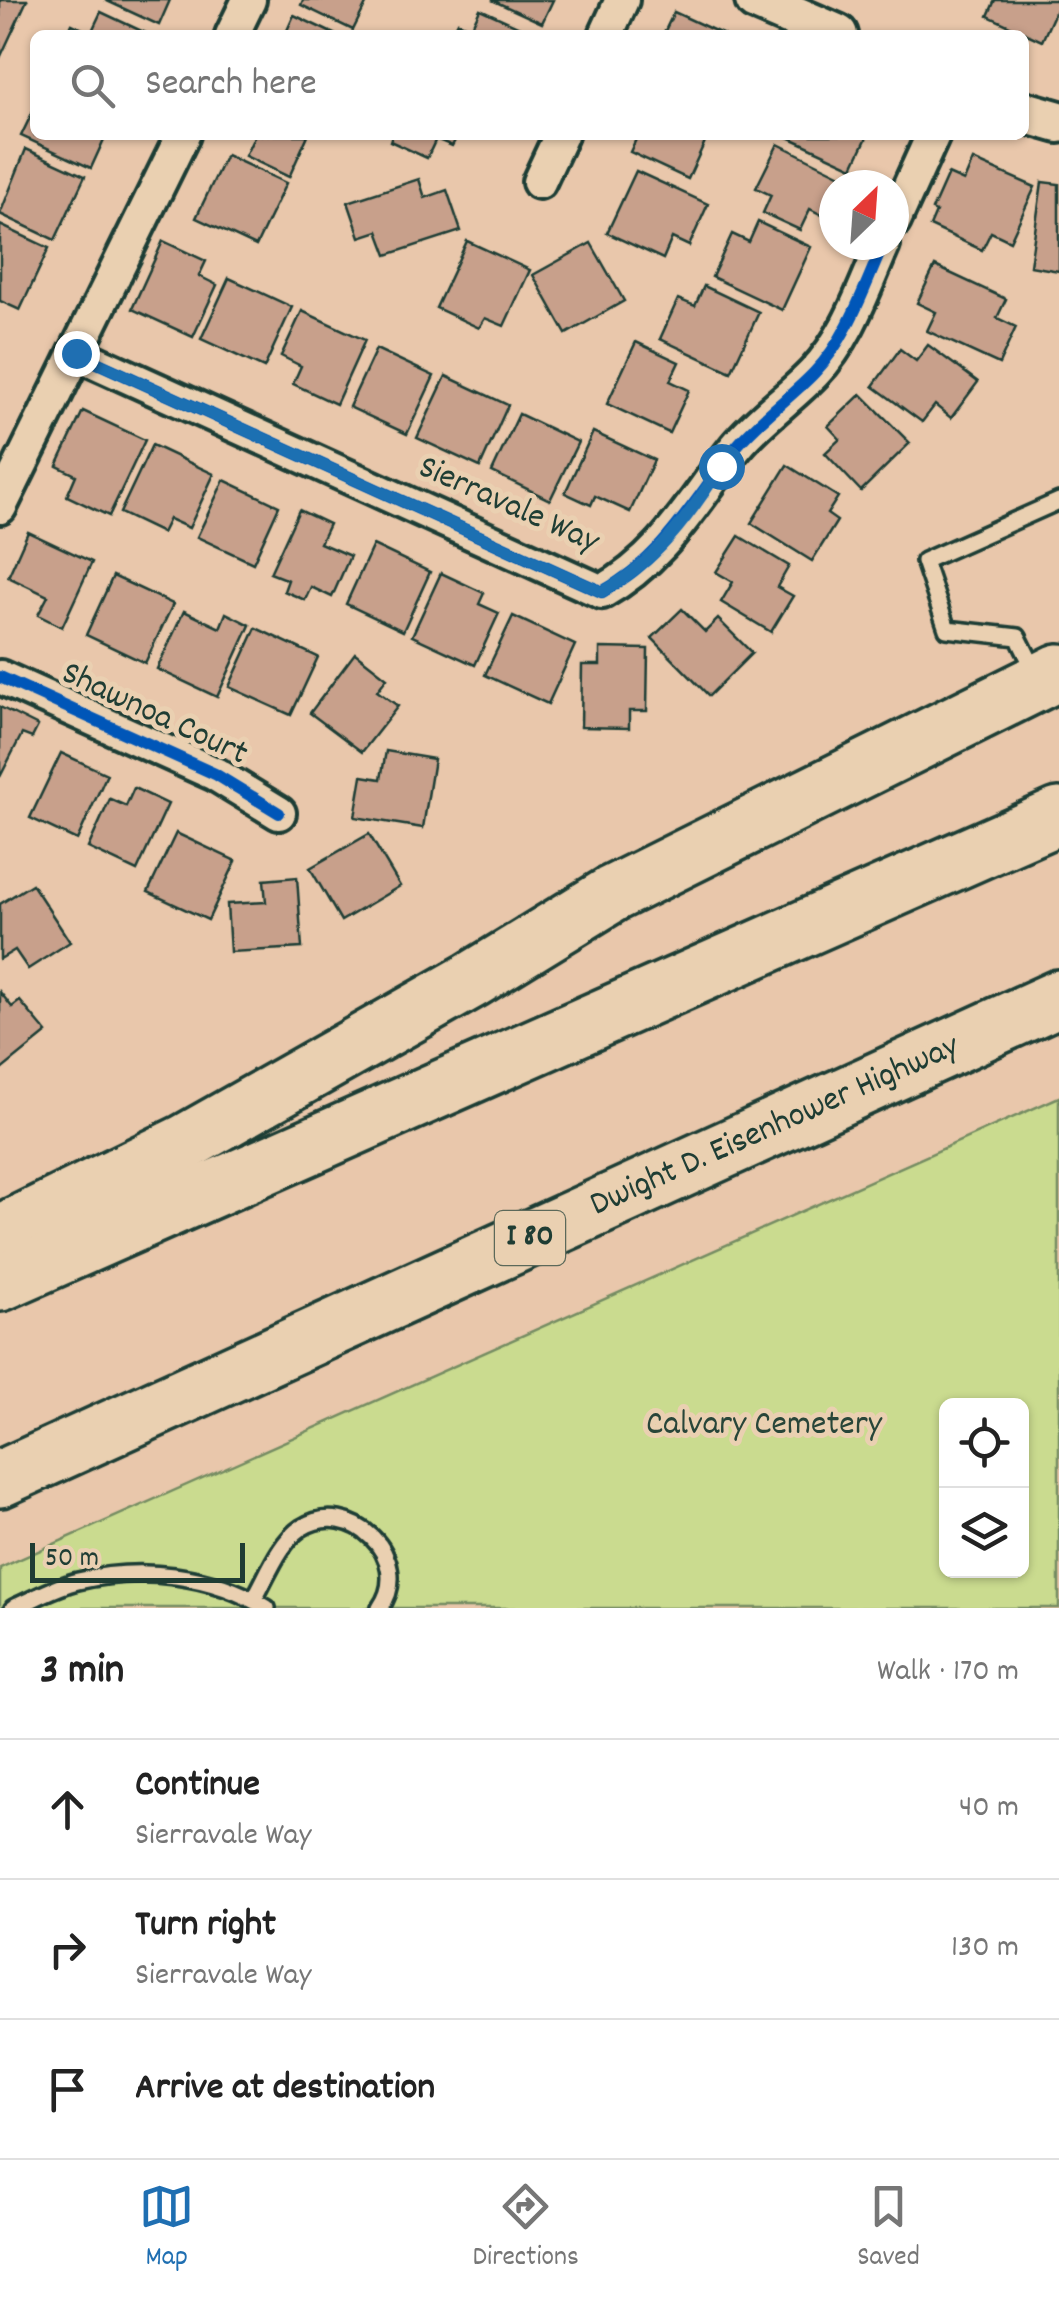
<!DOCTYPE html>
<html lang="en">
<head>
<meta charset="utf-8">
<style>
  :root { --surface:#fff; --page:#f6f6f6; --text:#222; --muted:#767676; --line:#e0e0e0; --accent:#1f6fb2 }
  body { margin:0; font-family:Dekko,sans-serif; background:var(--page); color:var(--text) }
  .controls { position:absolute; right:30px; bottom:30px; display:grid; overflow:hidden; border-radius:15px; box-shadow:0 2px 8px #0004 }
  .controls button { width:90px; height:90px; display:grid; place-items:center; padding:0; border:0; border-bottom:2px solid var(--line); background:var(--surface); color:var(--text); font:50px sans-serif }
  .compass { position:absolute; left:819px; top:170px; width:90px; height:90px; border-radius:50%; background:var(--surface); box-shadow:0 2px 8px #0004; rotate:25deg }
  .scale { position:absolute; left:30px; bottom:25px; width:215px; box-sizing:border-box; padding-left:10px; border:5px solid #1f3d34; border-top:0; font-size:28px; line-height:35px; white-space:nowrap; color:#1f3d34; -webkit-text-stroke:8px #ead0b1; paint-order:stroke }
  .stop { position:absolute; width:30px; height:30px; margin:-22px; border:8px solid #1f6fb2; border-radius:50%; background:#fff }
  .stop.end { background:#1f6fb2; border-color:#fff; box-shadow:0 2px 10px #0008 }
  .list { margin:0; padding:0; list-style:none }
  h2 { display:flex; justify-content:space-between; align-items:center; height:130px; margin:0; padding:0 40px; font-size:42px }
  h2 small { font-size:32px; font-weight:400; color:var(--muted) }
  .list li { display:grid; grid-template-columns:65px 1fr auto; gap:30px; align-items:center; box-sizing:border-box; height:140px; padding:0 40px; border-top:2px solid var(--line) }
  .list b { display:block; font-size:38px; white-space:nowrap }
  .list p { margin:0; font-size:32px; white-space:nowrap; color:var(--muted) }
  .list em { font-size:32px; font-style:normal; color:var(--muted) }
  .icon { flex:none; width:55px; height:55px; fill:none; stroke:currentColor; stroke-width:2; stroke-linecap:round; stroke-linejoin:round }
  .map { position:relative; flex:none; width:1059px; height:1608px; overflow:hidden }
  .search { position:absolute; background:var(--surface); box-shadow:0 2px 8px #0004; left:30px; right:30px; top:30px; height:110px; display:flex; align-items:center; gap:25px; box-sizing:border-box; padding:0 35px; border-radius:15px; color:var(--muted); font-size:38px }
  .sheet { height:550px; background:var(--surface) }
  nav { display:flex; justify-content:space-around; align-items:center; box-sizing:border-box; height:140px; border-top:2px solid var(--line); background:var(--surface); font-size:28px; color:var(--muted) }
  nav a { display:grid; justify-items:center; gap:5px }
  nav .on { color:var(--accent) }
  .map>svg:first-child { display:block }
</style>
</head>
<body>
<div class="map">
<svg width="1059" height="1608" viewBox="0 0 1059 1608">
  <rect width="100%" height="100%" fill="#e9c7ab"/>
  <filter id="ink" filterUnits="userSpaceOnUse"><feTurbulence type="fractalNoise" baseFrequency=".01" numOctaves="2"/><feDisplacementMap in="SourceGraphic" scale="20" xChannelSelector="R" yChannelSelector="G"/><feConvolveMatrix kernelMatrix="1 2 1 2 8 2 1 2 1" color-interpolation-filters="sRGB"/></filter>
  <g filter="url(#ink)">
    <path fill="#cadb8f" stroke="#748c62" stroke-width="2.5" fill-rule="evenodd" d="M1059,1097V1608H0V1568ZM946,1406H1022V1570H946Z"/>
    <g fill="#c8a08b" stroke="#1f3d34" stroke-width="2.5">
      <path d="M0,0H27L0,58Z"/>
      <path d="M105,0H170L159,25Z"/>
      <path d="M303,0H368L353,30L301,5Z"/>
      <path d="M492,0H553L542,23Z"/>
      <path d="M995,0H1059V3L1042,41L988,16Z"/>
      <path d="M480,9L535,34V35H451L458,22L471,28Z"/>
      <path d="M101,12L150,35H67L72,24L91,33Z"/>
      <path d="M674,12L724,35H663Z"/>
      <path d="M294,15L336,35H285Z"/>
      <path d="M35,107V135H106L91,168L21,136Z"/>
      <path d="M255,135H308L289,177L245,156Z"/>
      <path d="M392,135H458L452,146L436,139L427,158L390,141Z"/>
      <path d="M638,135H708L688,179L630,152Z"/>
      <path d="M784,135H868L853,167Z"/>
      <path d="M778,144L847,178L844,185H834V205L828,218L810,209L800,230L763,213L771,195L756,188Z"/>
      <path d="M26,149L85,176L55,240L0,214Z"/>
      <path d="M226,155L286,183L256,246L196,218Z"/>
      <path d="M973,160L1035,187L1010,241L991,232L982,250L930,226L936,212L932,210L948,174L964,181Z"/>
      <path d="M636,171L708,204L689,246L672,238L663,259L607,233Z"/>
      <path d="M419,179L425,198L447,190L461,231L387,255L378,231L360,237L348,202Z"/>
      <path d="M1042,182L1059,184V271L1030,266Z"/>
      <path d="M758,222L811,247L782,310L712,277L732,234L749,242Z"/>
      <path d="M0,225L49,248L20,310L0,301Z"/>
      <path d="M163,241L206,261L199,276L217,285L193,337L132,309Z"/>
      <path d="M467,241L530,270L504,326L485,318L479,328L436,308Z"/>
      <path d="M591,243L624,301L566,334L533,275Z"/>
      <path d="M935,266L1006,299L997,318L1016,327L999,364L927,331L936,312L917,303Z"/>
      <path d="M229,278L292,307L264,368L201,339Z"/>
      <path d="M704,286L759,312L731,372L660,339L678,299L695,306Z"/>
      <path d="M302,311L365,340L336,404L293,384L301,366L281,356Z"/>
      <path d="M636,342L679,362L670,381L689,390L669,433L607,404Z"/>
      <path d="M928,345L978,382L951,418L935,405L922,422L873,386L900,349L916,361Z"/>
      <path d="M376,349L434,376L407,434L349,407Z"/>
      <path d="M446,376L508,405L480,467L417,438Z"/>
      <path d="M861,394L910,443L861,491L825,453L840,439L828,426Z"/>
      <path d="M83,411L145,440L109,516L67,496L76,475L57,466Z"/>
      <path d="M519,414L578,442L550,500L492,472Z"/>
      <path d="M593,432L654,460L630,512L595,496L591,505L565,493Z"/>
      <path d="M152,445L214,474L189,528L169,519L162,533L120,513Z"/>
      <path d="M787,465L838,497L827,514L837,521L812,561L751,523Z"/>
      <path d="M224,480L279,506L253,563L197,537Z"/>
      <path d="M299,510L329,524L320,543L350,556L332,597L311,587L305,600L284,591L288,580L270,573Z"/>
      <path d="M28,532L92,562L62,627L38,615L48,596L8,577Z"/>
      <path d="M739,536L789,566L777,587L793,596L771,632L721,602L733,582L716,572Z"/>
      <path d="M373,545L430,572L403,631L346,604Z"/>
      <path d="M441,573L484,593L479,604L499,613L475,665L412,636Z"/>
      <path d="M113,576L173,604L145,663L86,635Z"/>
      <path d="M682,609L705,632L718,619L752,653L709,696L652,638Z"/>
      <path d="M184,611L220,628L226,613L250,625L217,697L157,669Z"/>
      <path d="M513,616L575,645L548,704L485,675Z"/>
      <path d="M256,628L318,657L291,715L229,687Z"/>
      <path d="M600,648L648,649L647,711H629V728L581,727L582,665H600Z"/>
      <path d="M355,653L387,678L377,691L398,706L362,752L310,713Z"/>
      <path d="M0,707L38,726L32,738L22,734L0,777Z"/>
      <path d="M386,751L434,759L423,828L355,817L362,776L381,779Z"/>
      <path d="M61,753L107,774L77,840L30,818Z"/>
      <path d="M134,788L168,804L137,871L88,848L110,799L126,806Z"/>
      <path d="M176,833L236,861L208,920L148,892Z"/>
      <path d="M369,834L400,886L341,921L310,868Z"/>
      <path d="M297,877L302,948L230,952L227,904L266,902L264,880Z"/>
      <path d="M32,884L70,942L28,969L15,950L0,959V904Z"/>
      <path d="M0,992L12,1007L20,1001L47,1033L0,1071Z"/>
    </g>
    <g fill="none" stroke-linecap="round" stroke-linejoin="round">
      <defs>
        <g id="service">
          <path d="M1036,673L1018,637L947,629L924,561L1059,501"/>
          <path d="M254,1599C267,1577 279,1543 301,1528C351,1496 415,1559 380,1608"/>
          <path d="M13,1608C34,1599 56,1586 78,1581C141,1566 213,1574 267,1608"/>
        </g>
        <g id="minor">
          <path d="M232,35L249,0"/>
          <path d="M606,35L622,0"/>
          <path d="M539,182L561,135"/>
          <path d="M894,221L933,135"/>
          <path d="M76,353L602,592C665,557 693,501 736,447C759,419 789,399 814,373C848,338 864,288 883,245"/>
          <path d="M0,507L183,135"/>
          <path d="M0,677L215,774L279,813"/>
        </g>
        <g id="tertiary">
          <path d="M756,0L837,35"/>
          <path d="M1024,112L1059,122"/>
        </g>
        <g id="motorway">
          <path d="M0,1233L186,1142L472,980L612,894L1059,672"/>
          <path d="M0,1283L1059,816"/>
          <path d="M0,1479L1059,998"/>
        </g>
      </defs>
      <use href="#service" stroke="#1f3d34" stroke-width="22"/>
      <use href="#minor" stroke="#1f3d34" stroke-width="40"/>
      <use href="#tertiary" stroke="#1f3d34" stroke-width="48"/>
      <use href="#motorway" stroke="#1f3d34" stroke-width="62"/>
      <use href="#service" stroke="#ead0b1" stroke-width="15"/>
      <use href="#minor" stroke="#ead0b1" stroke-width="32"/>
      <use href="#tertiary" stroke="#ead0b1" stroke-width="40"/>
      <use href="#motorway" stroke="#ead0b1" stroke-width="55"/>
      <defs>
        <g id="cycleway">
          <path d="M76,353L602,592C665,557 693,501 736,447C759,419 789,399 814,373C848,338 864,288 883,245"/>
          <path d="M0,677L215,774L279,813"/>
        </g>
      </defs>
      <use href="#cycleway" stroke="#ead0b1" stroke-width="19"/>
      <use href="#cycleway" stroke="#0057b8" stroke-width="12"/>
    </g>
  </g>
  <g fill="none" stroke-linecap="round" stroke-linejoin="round" filter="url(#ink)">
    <path stroke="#1f6fb2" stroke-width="12" d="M76,353L602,592C656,562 689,517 721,466"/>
  </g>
  <g text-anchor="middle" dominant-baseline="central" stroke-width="10" stroke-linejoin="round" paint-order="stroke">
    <rect fill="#ead0b1" stroke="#5c695a" stroke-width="2.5" x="495" y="1211" width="70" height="54" rx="8"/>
    <g font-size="32" font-weight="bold" fill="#1f3d34">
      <text x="530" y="1238">I 80</text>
    </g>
    <g font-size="35" fill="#1f3d34" stroke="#ead0b1">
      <text transform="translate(508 506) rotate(24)">Sierravale Way</text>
      <text transform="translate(154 715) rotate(25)">Shawnoa Court</text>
      <text transform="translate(775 1127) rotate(-24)">Dwight D. Eisenhower Highway</text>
    </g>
    <g font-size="35" fill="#284539" stroke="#ead0b1">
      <text x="764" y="1426">Calvary Cemetery</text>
    </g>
  </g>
</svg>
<div class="controls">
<button><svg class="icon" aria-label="locate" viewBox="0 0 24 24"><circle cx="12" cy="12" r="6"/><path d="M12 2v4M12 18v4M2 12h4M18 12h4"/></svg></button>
<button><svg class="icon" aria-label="layers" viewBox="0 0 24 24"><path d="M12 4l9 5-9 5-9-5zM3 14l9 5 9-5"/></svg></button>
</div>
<svg class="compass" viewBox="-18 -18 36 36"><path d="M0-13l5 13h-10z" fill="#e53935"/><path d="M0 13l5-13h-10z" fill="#767676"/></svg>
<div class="scale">50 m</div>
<div class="stop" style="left:721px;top:466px"></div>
<div class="stop end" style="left:76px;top:353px"></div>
<div class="search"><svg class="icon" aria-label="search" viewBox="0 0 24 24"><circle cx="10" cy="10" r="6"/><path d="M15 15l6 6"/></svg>Search here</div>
</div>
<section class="sheet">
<h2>3 min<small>Walk · 170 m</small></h2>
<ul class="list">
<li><svg class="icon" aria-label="ahead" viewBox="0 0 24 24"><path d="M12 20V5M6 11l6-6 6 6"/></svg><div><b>Continue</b><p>Sierravale Way</p></div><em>40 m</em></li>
<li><svg class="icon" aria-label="right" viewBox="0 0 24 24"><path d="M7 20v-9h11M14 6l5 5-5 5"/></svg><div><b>Turn right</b><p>Sierravale Way</p></div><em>130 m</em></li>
<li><svg class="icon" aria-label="arrive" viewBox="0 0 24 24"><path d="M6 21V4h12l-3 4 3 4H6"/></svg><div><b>Arrive at destination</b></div></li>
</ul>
</section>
<nav>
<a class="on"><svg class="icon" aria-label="map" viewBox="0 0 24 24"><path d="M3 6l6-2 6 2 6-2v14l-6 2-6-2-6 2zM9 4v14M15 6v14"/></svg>Map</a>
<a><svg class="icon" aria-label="directions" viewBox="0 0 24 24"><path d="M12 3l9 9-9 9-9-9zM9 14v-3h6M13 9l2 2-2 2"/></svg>Directions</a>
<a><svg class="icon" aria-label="saved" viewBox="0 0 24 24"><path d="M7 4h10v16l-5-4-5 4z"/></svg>Saved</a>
</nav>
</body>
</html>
